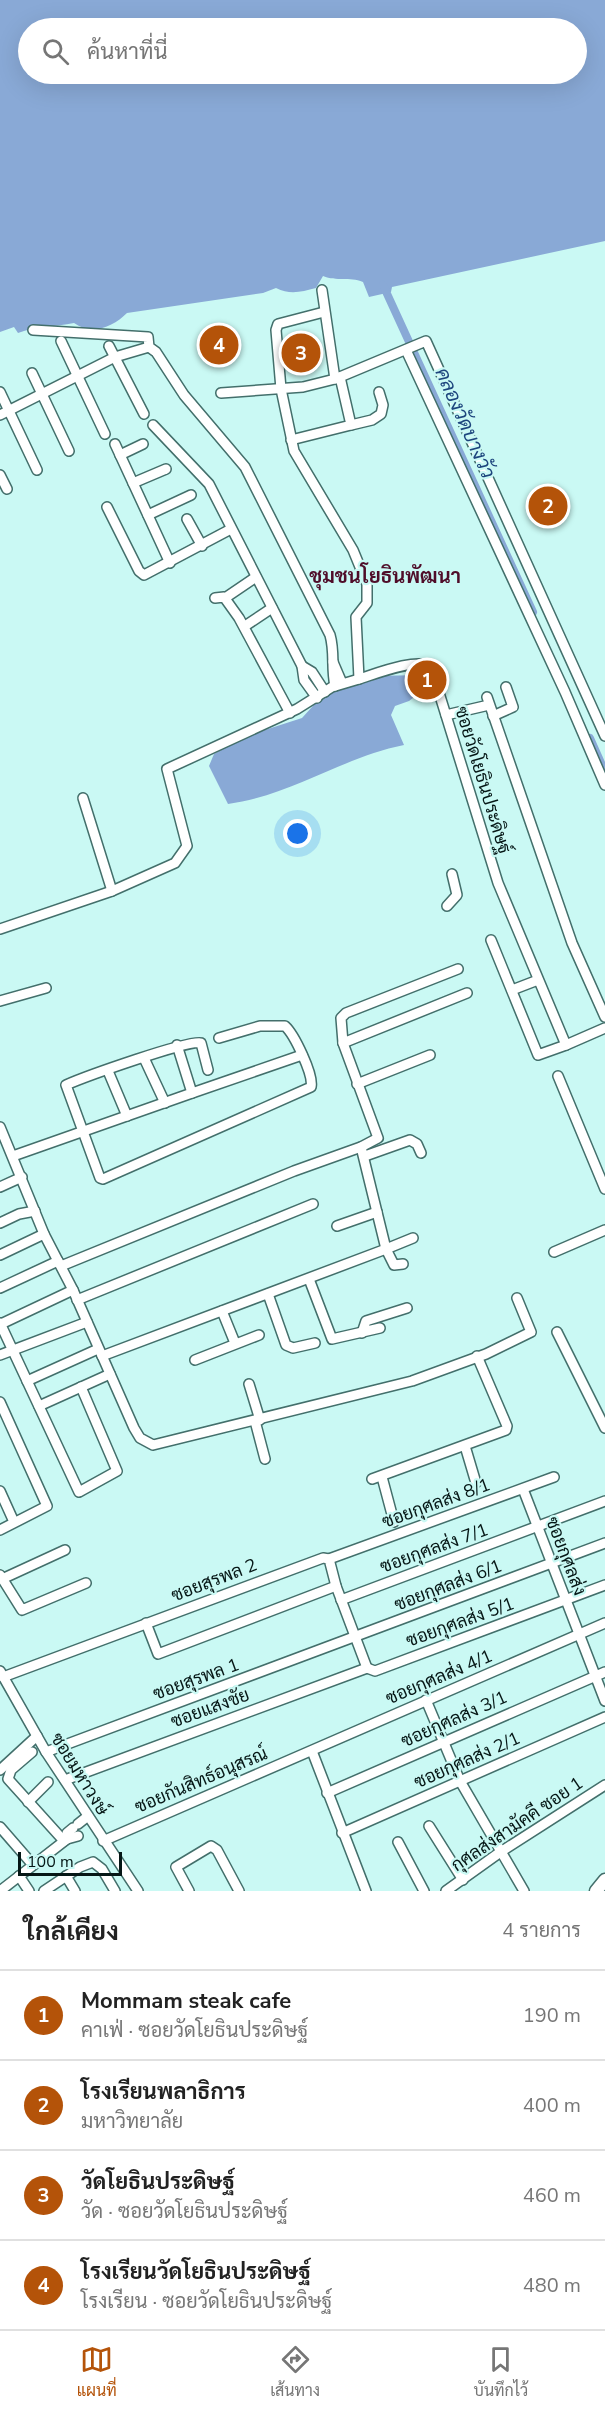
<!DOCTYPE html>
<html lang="th">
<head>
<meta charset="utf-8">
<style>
  :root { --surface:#fff; --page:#f6f6f6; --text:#222; --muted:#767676; --line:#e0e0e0; --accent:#b45309 }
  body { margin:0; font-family:"Nunito Sans",Sarabun,sans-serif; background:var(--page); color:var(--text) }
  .scale { position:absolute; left:18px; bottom:15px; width:104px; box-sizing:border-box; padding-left:6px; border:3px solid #061716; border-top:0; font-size:16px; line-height:21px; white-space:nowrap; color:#061716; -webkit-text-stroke:4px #caf9f4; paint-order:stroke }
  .you { position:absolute; left:298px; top:834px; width:21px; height:21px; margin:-15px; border:4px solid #fff; border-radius:50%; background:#1a73e8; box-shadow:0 0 0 9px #1a73e833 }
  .badge { display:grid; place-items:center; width:39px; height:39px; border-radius:50%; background:var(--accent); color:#fff; font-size:20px; font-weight:700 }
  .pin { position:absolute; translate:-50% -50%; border:3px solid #fff; box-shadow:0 2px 6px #0006 }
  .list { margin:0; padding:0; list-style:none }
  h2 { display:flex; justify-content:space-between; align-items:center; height:78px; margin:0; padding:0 24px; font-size:26px }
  h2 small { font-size:20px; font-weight:400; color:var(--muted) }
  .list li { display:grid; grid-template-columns:39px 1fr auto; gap:18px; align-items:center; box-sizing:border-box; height:90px; padding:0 24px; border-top:2px solid var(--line) }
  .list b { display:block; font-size:22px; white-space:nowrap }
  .list p { margin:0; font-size:20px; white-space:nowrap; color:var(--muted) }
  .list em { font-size:20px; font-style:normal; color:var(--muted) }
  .icon { flex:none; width:33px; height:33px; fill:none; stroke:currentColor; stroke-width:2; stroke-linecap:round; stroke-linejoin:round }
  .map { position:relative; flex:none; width:605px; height:1891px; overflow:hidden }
  .search { position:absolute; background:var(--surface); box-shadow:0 6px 24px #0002; left:18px; right:18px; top:18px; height:66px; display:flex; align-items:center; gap:15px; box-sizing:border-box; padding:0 21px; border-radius:33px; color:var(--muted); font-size:22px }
  .sheet { height:438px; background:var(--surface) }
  nav { display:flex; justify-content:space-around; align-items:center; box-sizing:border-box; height:84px; border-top:2px solid var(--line); background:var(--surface); font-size:16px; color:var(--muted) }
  nav a { display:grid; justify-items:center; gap:3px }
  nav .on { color:var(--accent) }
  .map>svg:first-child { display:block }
</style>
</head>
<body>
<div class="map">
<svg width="605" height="1891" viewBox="0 0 605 1891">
  <rect width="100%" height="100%" fill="#caf9f4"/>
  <g fill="#89a9d6" fill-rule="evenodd">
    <path d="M0,0H605V241L392,287L391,292L369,297L363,282C349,276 337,282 323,276L316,288C301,292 290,295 276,288L263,293L127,313C113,327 92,336 74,323C55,327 36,326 18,333L14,327L0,332ZM28,28H576V74H28Z"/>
    <path d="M426,675V688L409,701L395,706L391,715L404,745C343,757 293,795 228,804L209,766L214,754L246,736L302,718L322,696L369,676Z"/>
  </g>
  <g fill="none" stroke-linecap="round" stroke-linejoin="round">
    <g stroke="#89a9d6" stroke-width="8">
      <path d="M383,285L533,612"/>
      <path d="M590,738L605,772"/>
    </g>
    <defs>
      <g id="minor">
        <path d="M322,290L335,379"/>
        <path d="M324,312L278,324L276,330L281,389L294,451L353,550L367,584V603L356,617L359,679C375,674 418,657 431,667L498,883L566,1045L605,1028"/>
        <path d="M33,330L148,337L149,347L156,352L184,395L245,467L330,635C335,652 331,668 335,686"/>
        <path d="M61,341L105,434"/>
        <path d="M109,346L144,414"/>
        <path d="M406,350L565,692L605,785"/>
        <path d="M32,373L69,451"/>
        <path d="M0,392L37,470"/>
        <path d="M221,393L303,387L335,379L426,341L605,736"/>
        <path d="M0,415L115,357L149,347"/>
        <path d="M153,425L209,484L302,666L304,680L317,698"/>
        <path d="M351,425L372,420L381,414L383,405L379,392"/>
        <path d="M291,440L351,425L340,377"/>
        <path d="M115,444L170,563"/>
        <path d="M120,455L143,444"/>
        <path d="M0,475L7,489"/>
        <path d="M133,483L166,469"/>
        <path d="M107,507L139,571L144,575L231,529"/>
        <path d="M148,515L191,495"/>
        <path d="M187,519L202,546"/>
        <path d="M228,596L256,577"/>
        <path d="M215,598L224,597L239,618L290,713"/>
        <path d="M248,624L272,608"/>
        <path d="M333,662L342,683"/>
        <path d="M302,666L312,672L325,692"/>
        <path d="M487,697L572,943L605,1017"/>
        <path d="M446,715L489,705"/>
        <path d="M493,716L513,707L506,687"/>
        <path d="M83,798L112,891"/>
        <path d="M447,906L457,895L452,874"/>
        <path d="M0,929L112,891L175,863L187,846L167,769L297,709L332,687L359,679"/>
        <path d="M491,940L538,1055L566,1045"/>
        <path d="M512,990L538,980"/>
        <path d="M0,1001L46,988"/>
        <path d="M343,1043L467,993"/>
        <path d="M144,1058L165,1103"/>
        <path d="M208,1070L201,1043C190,1039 84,1077 66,1085L100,1178L103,1179L311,1087C314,1075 294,1034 285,1026H260L219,1038"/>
        <path d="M108,1071L127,1116"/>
        <path d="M558,1076L605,1189"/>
        <path d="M357,1084L430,1055"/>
        <path d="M192,1093L302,1055"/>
        <path d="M0,1127L44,1234L73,1290L134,1428L140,1438L153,1445L412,1381L486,1354L531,1332L517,1298"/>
        <path d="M13,1156L192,1093L177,1045"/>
        <path d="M365,1156L410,1140L417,1144L421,1153"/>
        <path d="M0,1187L22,1177"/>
        <path d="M0,1223L19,1214L35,1211"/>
        <path d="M337,1226L377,1212"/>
        <path d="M554,1252L605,1230"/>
        <path d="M0,1255L44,1234"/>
        <path d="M403,1264L394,1265L386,1249L413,1238"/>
        <path d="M61,1266L294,1171L361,1147L378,1138L343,1043L341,1018L346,1013L458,969"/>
        <path d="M309,1279L332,1339L380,1328"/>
        <path d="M0,1288L58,1261"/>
        <path d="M268,1294L286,1345L293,1348L315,1343"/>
        <path d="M77,1300L313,1204"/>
        <path d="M222,1311L235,1343"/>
        <path d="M0,1323L79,1492L117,1471L81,1387"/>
        <path d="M1,1324L73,1290"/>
        <path d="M557,1332L605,1428"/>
        <path d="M362,1333L366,1321L407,1308"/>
        <path d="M0,1355L87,1322"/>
        <path d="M102,1356L386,1249L361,1147"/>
        <path d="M195,1360L259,1335"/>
        <path d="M27,1381L98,1349"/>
        <path d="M249,1384L260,1420"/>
        <path d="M0,1402L47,1506L0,1530"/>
        <path d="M39,1406L110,1374"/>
        <path d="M255,1421L265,1459"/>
        <path d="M465,1446L476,1483"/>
        <path d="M382,1477L394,1522"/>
        <path d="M372,1479L506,1430L507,1426L477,1356"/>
        <path d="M523,1489L605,1701"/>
        <path d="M0,1491L14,1522"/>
        <path d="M329,1559L554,1477"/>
        <path d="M0,1575L22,1610L86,1583"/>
        <path d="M2,1579L65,1550"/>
        <path d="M341,1600L605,1501"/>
        <path d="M146,1623L158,1654L336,1586"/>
        <path d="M367,1668L375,1671L605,1585"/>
        <path d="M0,1671L46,1752L138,1891"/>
        <path d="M3,1677L323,1558L329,1559L336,1586L367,1668"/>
        <path d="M426,1700L460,1781L524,1891"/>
        <path d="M312,1751L366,1891"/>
        <path d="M32,1752L11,1770L8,1779L64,1841"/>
        <path d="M46,1752L605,1543"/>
        <path d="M0,1770L37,1736"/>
        <path d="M65,1780L367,1668"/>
        <path d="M327,1793L605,1672"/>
        <path d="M28,1802L48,1782"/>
        <path d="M78,1824L88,1816"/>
        <path d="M429,1826L463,1880"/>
        <path d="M0,1827L33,1865"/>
        <path d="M342,1833L605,1717"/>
        <path d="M67,1839V1833L73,1828"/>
        <path d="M103,1841L605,1623"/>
        <path d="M398,1842L424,1891"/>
        <path d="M19,1876L29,1891"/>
        <path d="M66,1876L75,1891"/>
        <path d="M0,1891L67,1839L78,1836"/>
        <path d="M44,1891L80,1867L93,1862L102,1869L115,1891"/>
        <path d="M189,1891L176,1867L211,1846L217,1850L239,1891"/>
        <path d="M446,1891L499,1853L605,1785"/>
      </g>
      <path id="major" d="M596,1891L605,1880"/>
    </defs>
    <use href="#minor" stroke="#436f6b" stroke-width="12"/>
    <use href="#major" stroke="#436f6b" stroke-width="15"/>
    <use href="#minor" stroke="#fff" stroke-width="9"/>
    <use href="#major" stroke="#fff" stroke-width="12"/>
  </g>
  <g text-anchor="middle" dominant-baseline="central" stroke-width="4.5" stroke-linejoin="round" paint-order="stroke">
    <g font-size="18" fill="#061716" stroke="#caf9f4">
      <text transform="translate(483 780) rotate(73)">ซอยวัดโยธินประดิษฐ์</text>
      <text transform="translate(436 1503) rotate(-20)">ซอยกุศลส่ง 8/1</text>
      <text transform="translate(434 1548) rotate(-20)">ซอยกุศลส่ง 7/1</text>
      <text transform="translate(566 1556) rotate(69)">ซอยกุศลส่ง</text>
      <text transform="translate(214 1580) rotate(-21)">ซอยสุรพล 2</text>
      <text transform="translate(448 1585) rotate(-21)">ซอยกุศลส่ง 6/1</text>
      <text transform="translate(460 1622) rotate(-20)">ซอยกุศลส่ง 5/1</text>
      <text transform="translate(439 1677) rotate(-23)">ซอยกุศลส่ง 4/1</text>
      <text transform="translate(196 1679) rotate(-20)">ซอยสุรพล 1</text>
      <text transform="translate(210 1708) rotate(-20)">ซอยแสงชัย</text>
      <text transform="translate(454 1719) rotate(-24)">ซอยกุศลส่ง 3/1</text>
      <text transform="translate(467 1760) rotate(-24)">ซอยกุศลส่ง 2/1</text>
      <text transform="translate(80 1774) rotate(58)">ซอยมหาวงษ์</text>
      <text transform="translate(201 1780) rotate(-23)">ซอยกันสิทธ์อนุสรณ์</text>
      <text transform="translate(517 1824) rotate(-34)">กุศลส่งสามัคคี ซอย 1</text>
    </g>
    <g font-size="20" font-style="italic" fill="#1d457d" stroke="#caf9f4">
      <text transform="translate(465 423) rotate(66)">คลองวัดบางวัว</text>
    </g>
    <g font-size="20" font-weight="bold" fill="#4f0d29" stroke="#caf9f4">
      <text x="385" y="576">ชุมชนโยธินพัฒนา</text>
    </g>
  </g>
</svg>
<div class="scale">100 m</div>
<div class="you"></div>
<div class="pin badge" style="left:427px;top:680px">1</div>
<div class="pin badge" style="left:548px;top:506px">2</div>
<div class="pin badge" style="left:301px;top:353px">3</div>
<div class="pin badge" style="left:219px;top:345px">4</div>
<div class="search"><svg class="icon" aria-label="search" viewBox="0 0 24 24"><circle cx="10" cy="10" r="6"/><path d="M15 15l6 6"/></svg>ค้นหาที่นี่</div>
</div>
<section class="sheet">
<h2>ใกล้เคียง<small>4 รายการ</small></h2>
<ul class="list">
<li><span class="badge">1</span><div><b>Mommam steak cafe</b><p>คาเฟ่ · ซอยวัดโยธินประดิษฐ์</p></div><em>190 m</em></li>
<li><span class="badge">2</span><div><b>โรงเรียนพลาธิการ</b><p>มหาวิทยาลัย</p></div><em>400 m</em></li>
<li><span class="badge">3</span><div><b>วัดโยธินประดิษฐ์</b><p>วัด · ซอยวัดโยธินประดิษฐ์</p></div><em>460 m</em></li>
<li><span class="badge">4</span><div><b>โรงเรียนวัดโยธินประดิษฐ์</b><p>โรงเรียน · ซอยวัดโยธินประดิษฐ์</p></div><em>480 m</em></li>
</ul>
</section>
<nav>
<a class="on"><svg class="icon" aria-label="map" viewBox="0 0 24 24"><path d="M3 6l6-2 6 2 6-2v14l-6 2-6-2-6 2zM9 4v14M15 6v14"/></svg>แผนที่</a>
<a><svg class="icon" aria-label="directions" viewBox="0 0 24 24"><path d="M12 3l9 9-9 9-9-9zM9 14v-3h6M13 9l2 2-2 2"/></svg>เส้นทาง</a>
<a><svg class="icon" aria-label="saved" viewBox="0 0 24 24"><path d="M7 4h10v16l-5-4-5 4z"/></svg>บันทึกไว้</a>
</nav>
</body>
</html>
